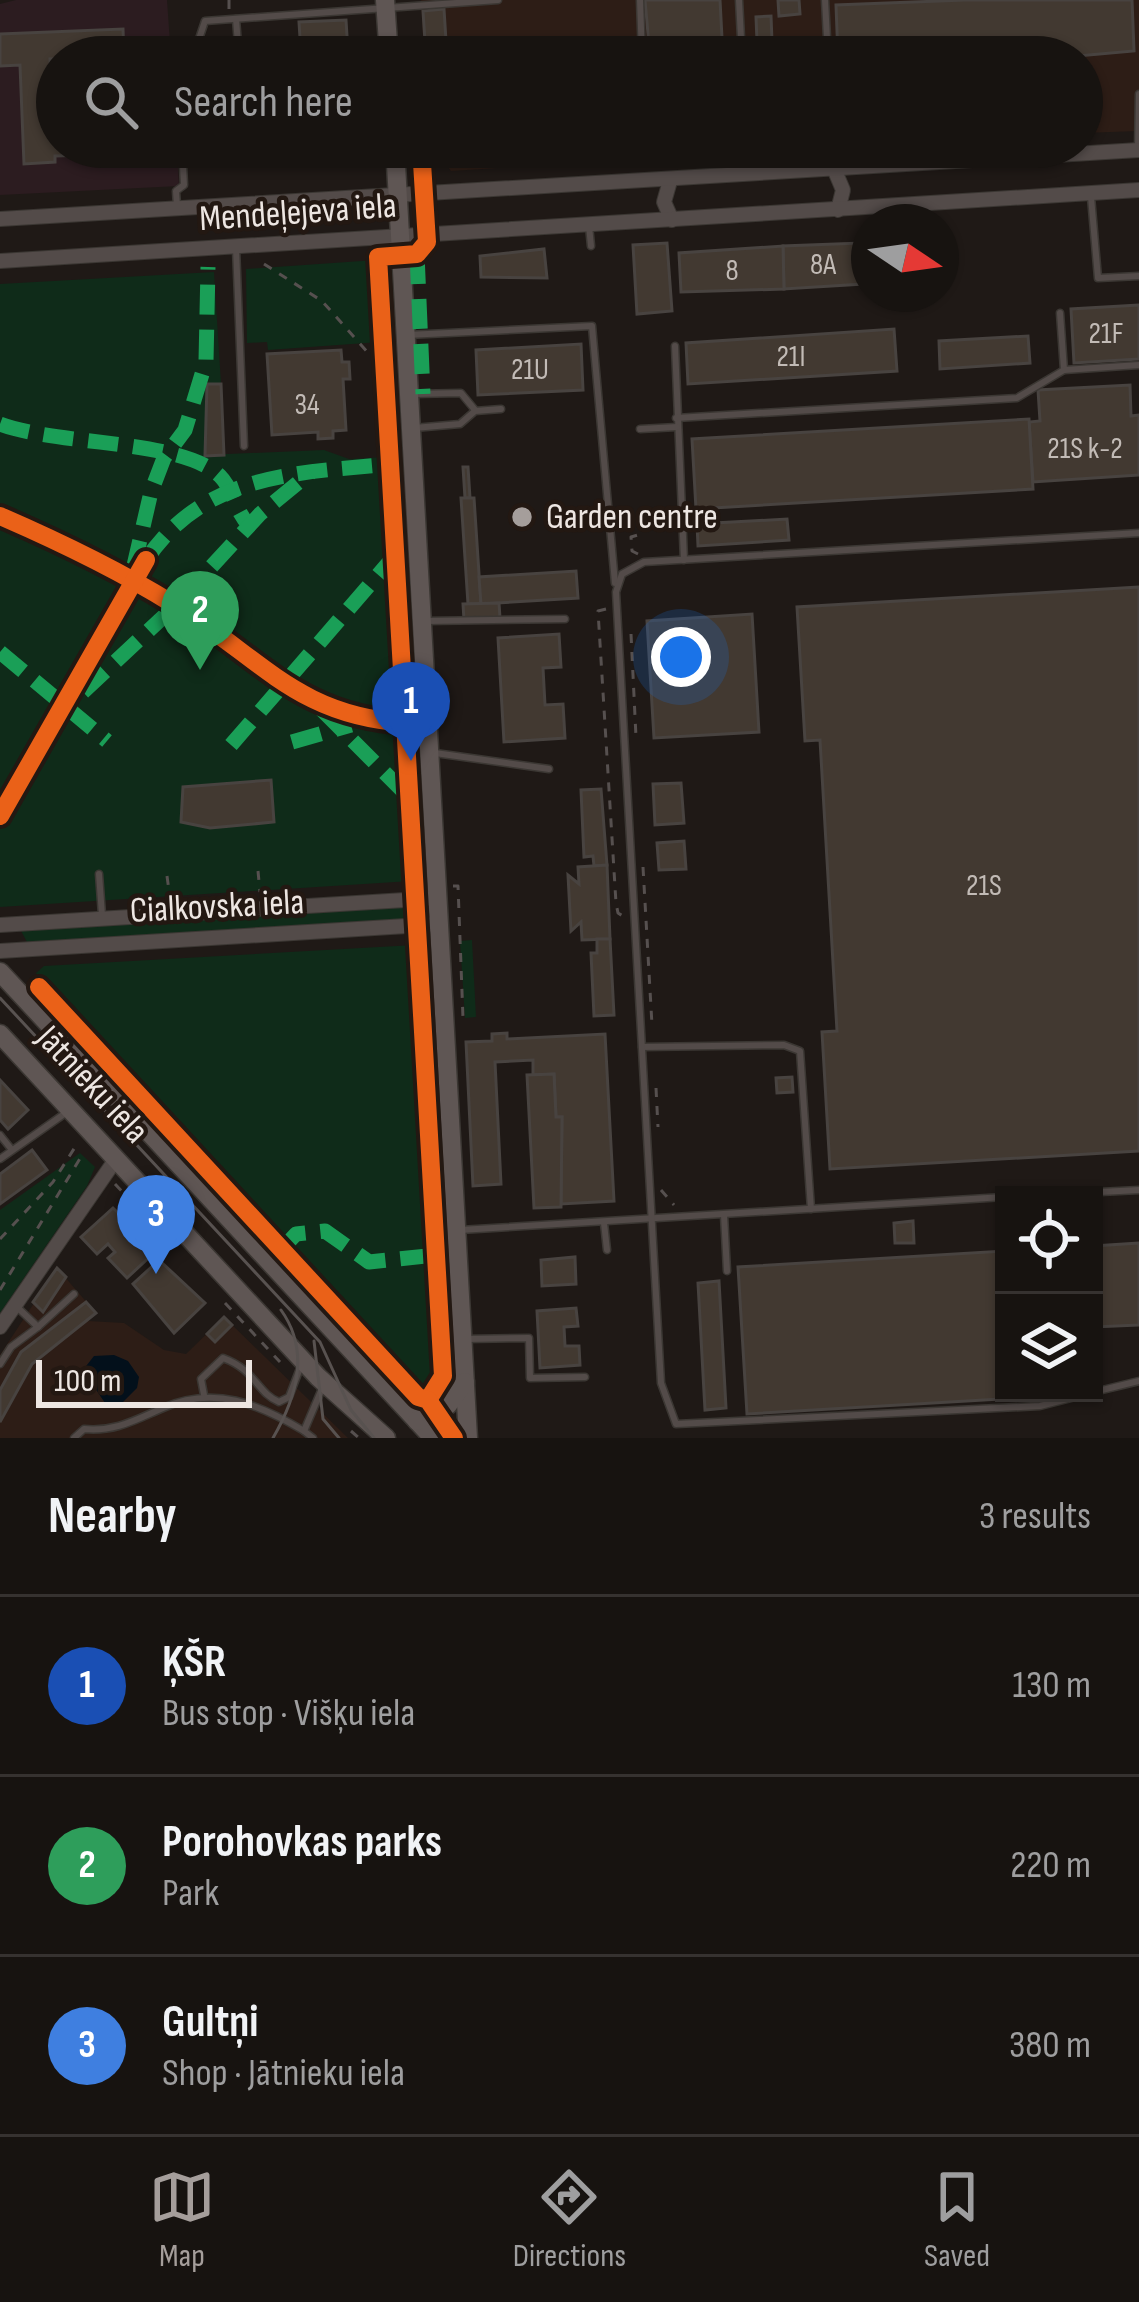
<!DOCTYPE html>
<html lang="en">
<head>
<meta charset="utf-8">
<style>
  :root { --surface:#171310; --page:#24201e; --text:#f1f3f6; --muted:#9e9e9f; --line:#363230; --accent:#a59e9b }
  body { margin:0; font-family:"Sofia Sans Condensed",sans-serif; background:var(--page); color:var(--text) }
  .controls { position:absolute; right:36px; bottom:36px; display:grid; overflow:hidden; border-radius:0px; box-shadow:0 3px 9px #0004 }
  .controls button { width:108px; height:108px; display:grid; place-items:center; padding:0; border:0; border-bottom:3px solid var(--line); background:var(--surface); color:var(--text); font:60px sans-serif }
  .compass { position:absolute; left:851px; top:204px; width:108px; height:108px; border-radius:50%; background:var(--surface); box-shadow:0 3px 9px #0004; rotate:103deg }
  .scale { position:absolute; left:36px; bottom:30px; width:216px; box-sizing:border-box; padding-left:12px; border:6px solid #ede6e2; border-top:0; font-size:33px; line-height:42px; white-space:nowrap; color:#ede6e2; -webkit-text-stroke:9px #231812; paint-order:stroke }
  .you { position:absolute; left:681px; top:657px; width:42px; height:42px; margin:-30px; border:9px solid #fff; border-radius:50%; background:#1a73e8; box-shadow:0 0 0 18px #1a73e833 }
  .badge { display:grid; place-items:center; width:78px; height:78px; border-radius:50%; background:var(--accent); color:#fff; font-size:39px; font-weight:700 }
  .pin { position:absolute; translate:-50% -99px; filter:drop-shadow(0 3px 6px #0008) }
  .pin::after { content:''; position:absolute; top:63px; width:42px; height:36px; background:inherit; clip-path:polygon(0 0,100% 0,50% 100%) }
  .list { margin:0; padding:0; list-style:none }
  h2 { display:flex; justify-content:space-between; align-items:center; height:156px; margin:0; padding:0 48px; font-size:51px }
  h2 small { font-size:39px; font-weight:400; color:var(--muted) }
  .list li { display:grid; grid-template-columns:78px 1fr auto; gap:36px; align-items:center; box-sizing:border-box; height:180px; padding:0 48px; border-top:3px solid var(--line) }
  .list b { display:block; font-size:45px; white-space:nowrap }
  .list p { margin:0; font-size:39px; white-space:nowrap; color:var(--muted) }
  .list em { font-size:39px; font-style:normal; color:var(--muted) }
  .icon { flex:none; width:66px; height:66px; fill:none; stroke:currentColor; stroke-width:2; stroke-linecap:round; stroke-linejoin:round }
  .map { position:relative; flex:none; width:1139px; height:1438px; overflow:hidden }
  .search { position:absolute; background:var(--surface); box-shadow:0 3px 9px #0004; left:36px; right:36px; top:36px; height:132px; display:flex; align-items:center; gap:30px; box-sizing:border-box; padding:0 42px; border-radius:66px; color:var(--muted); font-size:45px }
  .sheet { height:696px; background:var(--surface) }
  nav { display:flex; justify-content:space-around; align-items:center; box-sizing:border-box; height:168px; border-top:3px solid var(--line); background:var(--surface); font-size:33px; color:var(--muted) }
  nav a { display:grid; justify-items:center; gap:6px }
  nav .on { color:var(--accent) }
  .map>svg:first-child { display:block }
</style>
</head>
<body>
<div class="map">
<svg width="1139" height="1438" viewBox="0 0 1139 1438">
  <rect width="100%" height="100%" fill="#1f1916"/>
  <g fill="#2d1d16">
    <path d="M421,0H1139V131L1082,133V57H424Z"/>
    <path d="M433,147H821L451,171Z"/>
    <path d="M57,1268L96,1313L88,1321L124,1323L164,1350L186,1354L224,1317L348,1438H0V1355Z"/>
  </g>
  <path fill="#2c1c20" d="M16,0H167L171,57H57V147H177L179,186L0,195V4Z"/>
  <g fill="#0f2b19">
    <path d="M376,260L380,342L268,350L267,342L247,343L246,269Z"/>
    <path d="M214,272L221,384L207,385L205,455L324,450L349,459L387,457L411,881L0,907V284Z"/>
    <path d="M409,907V919L27,942L20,929Z"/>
    <path d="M472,940L476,1017L465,1018L460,941Z"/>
    <path d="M415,945L439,1373L426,1397L41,985L36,973L44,966Z"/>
    <path d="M80,1153L95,1167L87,1186L0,1313V1210Z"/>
  </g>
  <path fill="#03101b" d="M114,1355L128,1361L139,1377L137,1388L119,1406H107L83,1370L94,1356Z"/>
  <g fill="#423931" stroke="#484340" stroke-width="3">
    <path d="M645,0H720L723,57H664L663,44L649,45Z"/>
    <path d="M778,0H799L800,14L779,16Z"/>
    <path d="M965,0H1132L1134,51L1066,57H838L836,5Z"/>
    <path d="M444,9L447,57H426L423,11Z"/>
    <path d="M771,16L772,41H757L756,17Z"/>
    <path d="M346,20L348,52L301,54L299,22Z"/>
    <path d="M123,29L124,56L50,59L53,136L57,147H158V153L55,156V162L24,164L20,65L0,66V34Z"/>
    <path d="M207,147H311L207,153Z"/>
    <path d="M667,243L672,311L637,314L633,245Z"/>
    <path d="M861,243L863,284L784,289L783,246Z"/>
    <path d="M783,246L784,289L681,292L679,253Z"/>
    <path d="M544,249L547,278L481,277L480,256Z"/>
    <path d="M1139,305V359L1074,363L1071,309Z"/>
    <path d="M894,329L897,371L688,384L686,343Z"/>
    <path d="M1028,336L1030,363L940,369L939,341Z"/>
    <path d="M581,344L583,390L478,395L476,350Z"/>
    <path d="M341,350L342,362H349L350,379H343L346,430L333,431V438L318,439V432L272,435L267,354Z"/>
    <path d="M207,384H221L224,455L205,456Z"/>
    <path d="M1130,385L1131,416L1139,415V475L1033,482L1029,422L1040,421L1038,390Z"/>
    <path d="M1029,419L1033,489L696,509L692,439Z"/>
    <path d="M463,467H468L470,498H465Z"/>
    <path d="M461,498H474L481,604H468Z"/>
    <path d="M787,519L789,540L698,546L697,524Z"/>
    <path d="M576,571L578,598L481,604L479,577Z"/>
    <path d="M1139,587V1151L830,1169L822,1032L837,1031L820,740L805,741L797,607Z"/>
    <path d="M499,603L500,618L464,620L463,604Z"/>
    <path d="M752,614L759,732L654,738L647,621Z"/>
    <path d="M559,634L561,667L543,668L545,705L563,704L565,738L504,742L498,638Z"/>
    <path d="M271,780L274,822L210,828L181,822L183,787Z"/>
    <path d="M681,783L684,823L655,825L653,784Z"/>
    <path d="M601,789L607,865L594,866L593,856L584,857L581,790Z"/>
    <path d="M684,841L686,869L659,870L657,843Z"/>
    <path d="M607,865L610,939L582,940L581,922L571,931L568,875L579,884L578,867Z"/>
    <path d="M597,939H610L614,1015L594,1016L591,953H597Z"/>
    <path d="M507,1033V1039L605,1034L614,1201L561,1204L562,1117H556L554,1074L533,1075V1060L495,1062L501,1184L473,1186L466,1042L492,1041V1034Z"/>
    <path d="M554,1074L556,1117H562L561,1207L534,1208L527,1075Z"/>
    <path d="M792,1077L793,1092L777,1093L776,1078Z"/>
    <path d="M0,1080L28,1110L8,1129L0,1120Z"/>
    <path d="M32,1150L47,1170L0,1204V1174Z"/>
    <path d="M113,1208L157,1250L127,1278L108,1258L115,1252L108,1244L97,1254L81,1237Z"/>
    <path d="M913,1221L914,1243H895L894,1223Z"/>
    <path d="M1139,1243V1325L1094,1327V1246Z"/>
    <path d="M1004,1251V1393L1069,1395L747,1414L738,1267Z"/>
    <path d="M575,1257L576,1284L542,1286L541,1260Z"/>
    <path d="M159,1260L205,1303L174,1333L133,1284Z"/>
    <path d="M57,1268L66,1277L43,1312L33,1302Z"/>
    <path d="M719,1281L726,1408L705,1410L698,1283Z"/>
    <path d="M86,1302L96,1313L32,1364L0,1422V1390L21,1352Z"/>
    <path d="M576,1308L578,1326L564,1327L565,1346H579L580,1365L540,1368L537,1311Z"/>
    <path d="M224,1317L232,1325L215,1342L207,1334Z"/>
  </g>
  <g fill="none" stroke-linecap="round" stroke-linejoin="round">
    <defs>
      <g id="lane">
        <path d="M640,0L642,57"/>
        <path d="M739,0L742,57"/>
        <path d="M825,0L828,57"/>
        <path d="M236,19L239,57"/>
        <path d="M193,57L205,21L498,0"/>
        <path d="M728,147L736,174"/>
        <path d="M796,147L801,169"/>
        <path d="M832,147L834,167"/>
        <path d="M1138,150L1139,94"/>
        <path d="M1091,197L1098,278L1139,276"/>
        <path d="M177,206L176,191L184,185L182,147"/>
        <path d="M589,226L591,246"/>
        <path d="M236,248L244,446"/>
        <path d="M1060,313L1064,370"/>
        <path d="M407,335L592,326L615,583"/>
        <path d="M675,346L684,560"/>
        <path d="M412,394L461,393L475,410"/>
        <path d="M676,418L1017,398L1064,370L1139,365"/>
        <path d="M414,428L460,424L475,411L501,409"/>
        <path d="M640,429L677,427"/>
        <path d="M646,525L682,523"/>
        <path d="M425,621L565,619"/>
        <path d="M435,753L549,769"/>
        <path d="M99,874L102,915"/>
        <path d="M642,1047L784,1045L800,1051L811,1209"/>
        <path d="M0,1135L12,1150"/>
        <path d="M0,1159L67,1112"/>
        <path d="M1042,1195L1139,1190"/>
        <path d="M724,1215L727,1271"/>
        <path d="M604,1223L607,1250"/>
        <path d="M460,1230L1004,1197"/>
        <path d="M17,1307L38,1327L74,1294"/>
        <path d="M465,1339L529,1338L530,1378L585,1377"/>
        <path d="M0,1364L11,1347L38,1327"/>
        <path d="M1094,1392L1139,1381"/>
        <path d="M1091,1393L1040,1406L676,1424L661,1383L616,592L622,574L644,562L1139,533"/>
        <path d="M204,1395L201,1379L223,1358C256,1370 257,1393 279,1402L289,1397L302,1363"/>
        <path d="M74,1438L84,1429C115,1432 135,1420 163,1408C214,1385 259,1404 304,1431"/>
        <path d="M313,1438L304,1431L324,1384"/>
      </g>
      <g id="street">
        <path d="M835,171L843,190L838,210"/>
        <path d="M670,181L664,202L672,220"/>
        <path d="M0,219L1139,150"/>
        <path d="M0,261L1139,190"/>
        <path d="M0,925L438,898"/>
        <path d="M0,951L439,924"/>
        <path d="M0,1327L116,1159"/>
      </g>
      <g id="secondary">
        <path d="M385,0L389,57"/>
        <path d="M395,147L468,1438"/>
        <path d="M0,972L433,1438"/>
        <path d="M0,1034L318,1377L386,1438"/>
        <path d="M417,1421L448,1405L465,1382"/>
      </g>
    </defs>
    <use href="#lane" stroke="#3b3733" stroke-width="9"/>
    <use href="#street" stroke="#3b3733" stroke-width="16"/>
    <use href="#secondary" stroke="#3b3733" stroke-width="21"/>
    <g stroke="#56504f" stroke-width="3" stroke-dasharray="9 9" stroke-linecap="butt">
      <path d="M229,0V11"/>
      <path d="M409,161L422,160"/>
      <path d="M264,264L322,301L386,373"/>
      <path d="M638,554L632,551L631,537L641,534"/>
      <path d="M606,609L598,611L616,903L618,913L626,918"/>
      <path d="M631,634L636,737"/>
      <path d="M643,867L652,1025"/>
      <path d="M258,871L260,892"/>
      <path d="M167,876L170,898"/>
      <path d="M453,886H458L463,1018"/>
      <path d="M656,1088L658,1127"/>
      <path d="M115,1184L174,1247"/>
      <path d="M661,1190L674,1205"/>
      <path d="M0,1239L53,1182L77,1144"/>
      <path d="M0,1290L84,1152"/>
      <path d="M225,1303L280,1362"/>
      <path d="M351,1431L359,1438"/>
    </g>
    <use href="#lane" stroke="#534b49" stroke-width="6"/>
    <use href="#street" stroke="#534b49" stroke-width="14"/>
    <use href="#secondary" stroke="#5f5654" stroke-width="18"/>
    <g stroke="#585250" stroke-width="3">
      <path d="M0,998L320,1342L351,1410L374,1438"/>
      <path d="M314,1341L323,1419L339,1438"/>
      <path d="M273,1438C296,1398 311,1352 281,1310"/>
    </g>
    <g stroke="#1a9f57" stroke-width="15" stroke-dasharray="30 15" stroke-linecap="butt">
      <path d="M417,254L423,394"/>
      <path d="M0,424C59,446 182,439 220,476C234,490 235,511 249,525"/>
      <path d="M146,560C205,473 296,473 392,464"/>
      <path d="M133,570L151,492L164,458L185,430L206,361L208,267"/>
      <path d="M0,652L107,741"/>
      <path d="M83,692L176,605L260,514L311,472"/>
      <path d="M321,709L410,798"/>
      <path d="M292,742L351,725"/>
      <path d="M231,745L397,553"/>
      <path d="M282,1249L296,1234L325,1231L369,1262L436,1255"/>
    </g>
    <defs>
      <g id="cycleway">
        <path d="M421,147L427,242L417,254L378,257L443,1376L428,1400"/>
        <path d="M0,516C60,542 118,570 173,604C262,658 296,716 407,723"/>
        <path d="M0,816L146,560"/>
        <path d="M39,987L418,1397L428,1400L454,1438"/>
      </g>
    </defs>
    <use href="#cycleway" stroke="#231812" stroke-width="26"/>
    <use href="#cycleway" stroke="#ea6118" stroke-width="18"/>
  </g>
  <circle fill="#a59e9b" stroke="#231812" stroke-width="4.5" cx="522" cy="517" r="12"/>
  <g text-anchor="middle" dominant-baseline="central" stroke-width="9" stroke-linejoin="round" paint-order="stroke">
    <g font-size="30" fill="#c2bbb6">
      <text x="823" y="265">8A</text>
      <text x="732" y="271">8</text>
      <text x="1106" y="334">21F</text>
      <text x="791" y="357">21I</text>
      <text x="530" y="370">21U</text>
      <text x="307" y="405">34</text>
      <text x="1085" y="449">21S k-2</text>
      <text x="984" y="886">21S</text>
    </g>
    <g font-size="36" fill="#ede6e2" stroke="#231812">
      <text transform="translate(298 213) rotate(-4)">Mendeļejeva iela</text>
      <text transform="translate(217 907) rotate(-3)">Cialkovska iela</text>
      <text transform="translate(92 1085) rotate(47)">Jātnieku iela</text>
    </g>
    <g font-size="36" fill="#ede6e2" stroke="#231812" text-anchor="start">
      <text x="546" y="517">Garden centre</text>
    </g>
  </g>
</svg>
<div class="controls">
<button><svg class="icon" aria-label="locate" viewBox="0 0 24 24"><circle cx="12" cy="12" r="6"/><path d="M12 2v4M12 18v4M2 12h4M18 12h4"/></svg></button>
<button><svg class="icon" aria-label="layers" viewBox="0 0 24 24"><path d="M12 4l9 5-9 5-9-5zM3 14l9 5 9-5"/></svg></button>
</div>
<svg class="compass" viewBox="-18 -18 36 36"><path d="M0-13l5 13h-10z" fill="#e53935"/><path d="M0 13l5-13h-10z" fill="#9e9e9f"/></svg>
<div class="scale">100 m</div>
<div class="you"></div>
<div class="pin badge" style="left:411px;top:761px;background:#1a4fb4">1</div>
<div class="pin badge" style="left:200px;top:670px;background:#2e9e5b">2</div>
<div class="pin badge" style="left:156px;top:1274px;background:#3f7fe0">3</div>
<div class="search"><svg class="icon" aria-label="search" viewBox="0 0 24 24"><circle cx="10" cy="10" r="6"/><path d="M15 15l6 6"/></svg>Search here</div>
</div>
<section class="sheet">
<h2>Nearby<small>3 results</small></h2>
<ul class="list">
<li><span class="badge" style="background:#1a4fb4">1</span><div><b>ĶŠR</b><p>Bus stop · Višķu iela</p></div><em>130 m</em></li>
<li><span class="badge" style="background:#2e9e5b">2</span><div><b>Porohovkas parks</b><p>Park</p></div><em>220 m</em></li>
<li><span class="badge" style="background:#3f7fe0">3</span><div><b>Gultņi</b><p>Shop · Jātnieku iela</p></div><em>380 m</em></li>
</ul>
</section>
<nav>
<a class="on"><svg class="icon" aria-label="map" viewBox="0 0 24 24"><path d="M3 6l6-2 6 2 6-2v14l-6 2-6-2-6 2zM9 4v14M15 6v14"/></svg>Map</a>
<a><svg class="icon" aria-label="directions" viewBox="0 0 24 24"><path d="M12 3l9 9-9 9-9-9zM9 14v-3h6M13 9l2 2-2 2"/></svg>Directions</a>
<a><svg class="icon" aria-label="saved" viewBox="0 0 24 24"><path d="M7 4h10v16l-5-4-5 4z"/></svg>Saved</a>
</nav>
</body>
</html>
